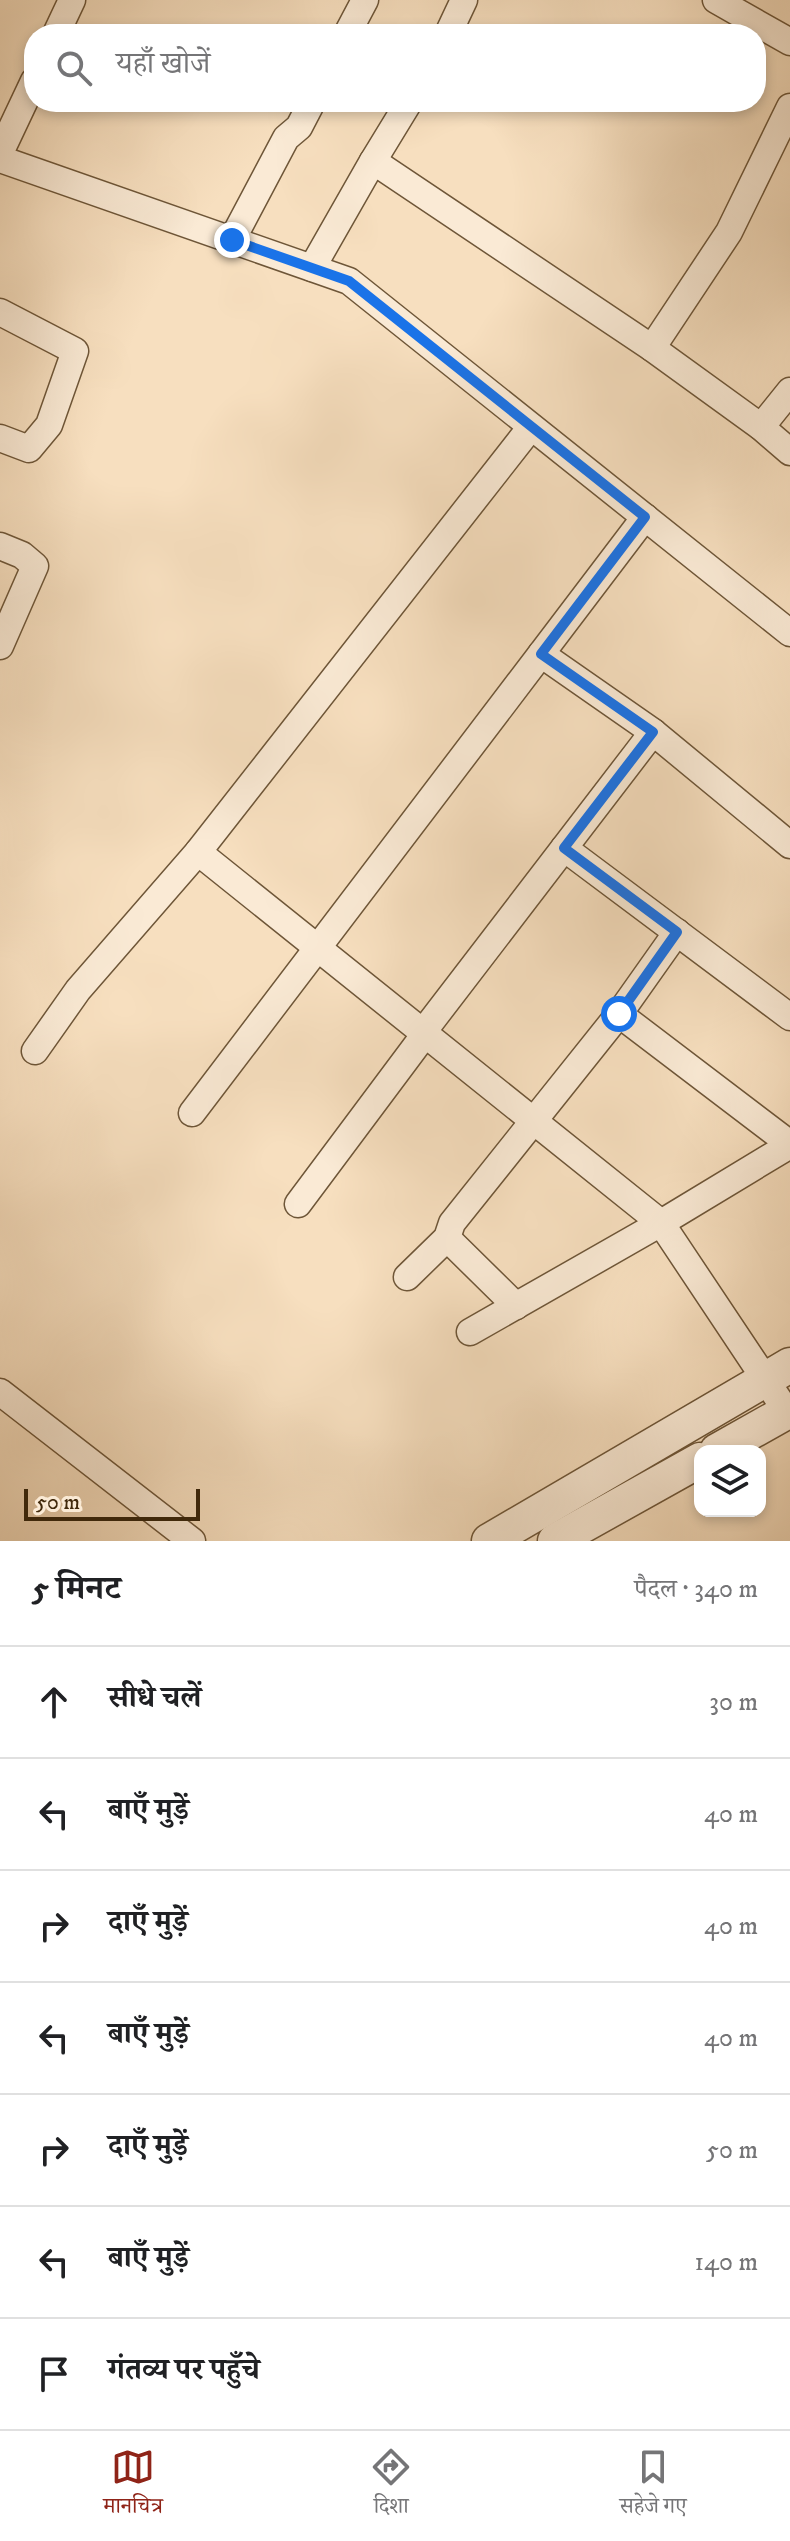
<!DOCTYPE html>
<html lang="hi">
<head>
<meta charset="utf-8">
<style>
  :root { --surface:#fff; --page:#f2f2f2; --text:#202124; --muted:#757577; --line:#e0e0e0; --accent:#8f2418 }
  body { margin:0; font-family:"IM FELL DW Pica","Noto Serif Devanagari",serif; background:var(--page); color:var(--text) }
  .controls { position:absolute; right:24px; bottom:24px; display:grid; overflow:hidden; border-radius:16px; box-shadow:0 4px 12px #0003 }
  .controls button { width:72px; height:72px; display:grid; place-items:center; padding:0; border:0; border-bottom:2px solid var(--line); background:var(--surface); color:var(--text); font:40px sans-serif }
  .scale { position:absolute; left:24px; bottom:20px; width:176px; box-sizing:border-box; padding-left:8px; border:4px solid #41290b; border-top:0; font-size:22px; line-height:28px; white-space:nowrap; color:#41290b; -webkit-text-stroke:6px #faead5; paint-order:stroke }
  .stop { position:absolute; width:24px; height:24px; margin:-18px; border:6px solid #1a73e8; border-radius:50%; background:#fff }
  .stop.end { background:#1a73e8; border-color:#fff; box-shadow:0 2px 8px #0008 }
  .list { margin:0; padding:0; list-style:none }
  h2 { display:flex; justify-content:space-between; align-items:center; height:104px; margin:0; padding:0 32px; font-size:34px }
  h2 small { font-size:26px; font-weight:400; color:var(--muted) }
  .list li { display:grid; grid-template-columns:52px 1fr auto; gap:24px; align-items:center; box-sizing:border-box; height:112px; padding:0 32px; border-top:2px solid var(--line) }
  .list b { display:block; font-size:30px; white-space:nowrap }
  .list em { font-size:26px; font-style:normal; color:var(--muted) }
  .icon { flex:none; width:44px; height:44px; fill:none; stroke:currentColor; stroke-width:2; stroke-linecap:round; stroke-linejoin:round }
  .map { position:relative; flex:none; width:790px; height:1541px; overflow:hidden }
  .search { position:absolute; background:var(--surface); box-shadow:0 4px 12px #0003; left:24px; right:24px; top:24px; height:88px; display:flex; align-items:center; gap:20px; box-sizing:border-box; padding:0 28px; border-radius:32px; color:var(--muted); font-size:30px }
  .sheet { height:888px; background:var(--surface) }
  nav { display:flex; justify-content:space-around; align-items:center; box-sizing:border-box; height:112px; border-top:2px solid var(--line); background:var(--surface); font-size:22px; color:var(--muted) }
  nav a { display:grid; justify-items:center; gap:4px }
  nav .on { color:var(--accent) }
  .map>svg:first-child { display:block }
</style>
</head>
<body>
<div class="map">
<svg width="790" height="1541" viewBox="0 0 790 1541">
  <rect width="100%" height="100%" fill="#f7dfbf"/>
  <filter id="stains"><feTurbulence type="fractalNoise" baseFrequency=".0025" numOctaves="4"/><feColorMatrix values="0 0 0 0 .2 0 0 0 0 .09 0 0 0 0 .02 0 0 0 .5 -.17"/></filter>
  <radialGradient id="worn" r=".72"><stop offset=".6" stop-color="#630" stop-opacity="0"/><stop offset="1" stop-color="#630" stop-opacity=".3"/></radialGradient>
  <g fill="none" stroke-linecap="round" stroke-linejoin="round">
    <defs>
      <g id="minor">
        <path d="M716,0L790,42"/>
        <path d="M56,34L72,0"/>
        <path d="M347,34L365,0"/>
        <path d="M448,34L464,0"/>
        <path d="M0,153L34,81"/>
        <path d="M0,159L349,281L790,633"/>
        <path d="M373,161L409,102"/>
        <path d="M232,240L286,138L299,127L312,102"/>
        <path d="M312,268L373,161L652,348L729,232L790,107"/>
        <path d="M0,312L75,351L49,425L29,449L0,438"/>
        <path d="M652,348L761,427L790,452"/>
        <path d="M761,427L790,391"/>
        <path d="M645,517L541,654L653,732"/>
        <path d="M0,546L22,555L35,566L0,646"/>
        <path d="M564,848L790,1017"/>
        <path d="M198,852L661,1223L787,1412"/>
        <path d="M677,932L619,1014L790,1144"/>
        <path d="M423,1032L653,732L790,845"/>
        <path d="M35,1051L78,990L198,852L531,427"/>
        <path d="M192,1113L541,654"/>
        <path d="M298,1204L425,1034"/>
        <path d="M447,1238L516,1306"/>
        <path d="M407,1277L447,1238L452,1223L619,1014"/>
        <path d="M470,1332L661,1223L790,1145"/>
        <path d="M0,1392L192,1541"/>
      </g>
      <g id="tertiary">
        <path d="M717,1451L790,1410"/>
        <path d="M489,1541L790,1365"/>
        <path d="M555,1541L700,1460"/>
      </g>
    </defs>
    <use href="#minor" stroke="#6e5638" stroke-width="29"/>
    <use href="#tertiary" stroke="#6e5638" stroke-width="37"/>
    <use href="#minor" stroke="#faead5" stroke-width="26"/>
    <use href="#tertiary" stroke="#faead5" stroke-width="34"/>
  </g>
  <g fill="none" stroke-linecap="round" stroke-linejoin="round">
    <path stroke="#1a73e8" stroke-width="10" d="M232,240L349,281L645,517L541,654L653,732L564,848L677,932L619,1014"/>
  </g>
  <rect width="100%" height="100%" filter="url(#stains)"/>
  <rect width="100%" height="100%" fill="url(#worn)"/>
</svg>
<div class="controls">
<button><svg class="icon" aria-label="layers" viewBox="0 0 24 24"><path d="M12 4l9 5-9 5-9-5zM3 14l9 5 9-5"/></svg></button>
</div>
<div class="scale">50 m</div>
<div class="stop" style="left:619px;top:1014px"></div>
<div class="stop end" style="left:232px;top:240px"></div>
<div class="search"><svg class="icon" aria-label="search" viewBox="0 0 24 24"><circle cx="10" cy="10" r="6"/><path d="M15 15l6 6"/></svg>यहाँ खोजें</div>
</div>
<section class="sheet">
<h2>5 मिनट<small>पैदल · 340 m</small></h2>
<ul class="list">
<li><svg class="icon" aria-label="ahead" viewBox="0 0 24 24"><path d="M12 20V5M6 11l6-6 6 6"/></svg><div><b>सीधे चलें</b></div><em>30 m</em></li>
<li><svg class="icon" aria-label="left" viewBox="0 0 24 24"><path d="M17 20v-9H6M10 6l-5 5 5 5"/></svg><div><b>बाएँ मुड़ें</b></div><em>40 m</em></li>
<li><svg class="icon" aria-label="right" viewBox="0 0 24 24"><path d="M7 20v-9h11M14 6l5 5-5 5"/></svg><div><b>दाएँ मुड़ें</b></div><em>40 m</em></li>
<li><svg class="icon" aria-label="left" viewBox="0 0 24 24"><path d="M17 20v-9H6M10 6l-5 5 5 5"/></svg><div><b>बाएँ मुड़ें</b></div><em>40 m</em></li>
<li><svg class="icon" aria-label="right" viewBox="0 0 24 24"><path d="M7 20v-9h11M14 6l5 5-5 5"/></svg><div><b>दाएँ मुड़ें</b></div><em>50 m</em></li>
<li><svg class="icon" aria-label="left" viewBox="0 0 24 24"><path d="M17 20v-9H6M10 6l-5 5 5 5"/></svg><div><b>बाएँ मुड़ें</b></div><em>140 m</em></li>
<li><svg class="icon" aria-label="arrive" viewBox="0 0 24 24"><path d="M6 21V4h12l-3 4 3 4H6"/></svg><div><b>गंतव्य पर पहुँचे</b></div></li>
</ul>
</section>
<nav>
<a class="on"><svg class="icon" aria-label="map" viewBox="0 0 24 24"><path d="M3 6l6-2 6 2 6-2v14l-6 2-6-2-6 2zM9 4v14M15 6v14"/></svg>मानचित्र</a>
<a><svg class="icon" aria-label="directions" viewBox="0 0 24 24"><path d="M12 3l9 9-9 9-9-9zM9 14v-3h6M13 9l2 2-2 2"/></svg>दिशा</a>
<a><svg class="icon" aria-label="saved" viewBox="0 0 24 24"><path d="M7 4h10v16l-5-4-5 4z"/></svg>सहेजे गए</a>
</nav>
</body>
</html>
